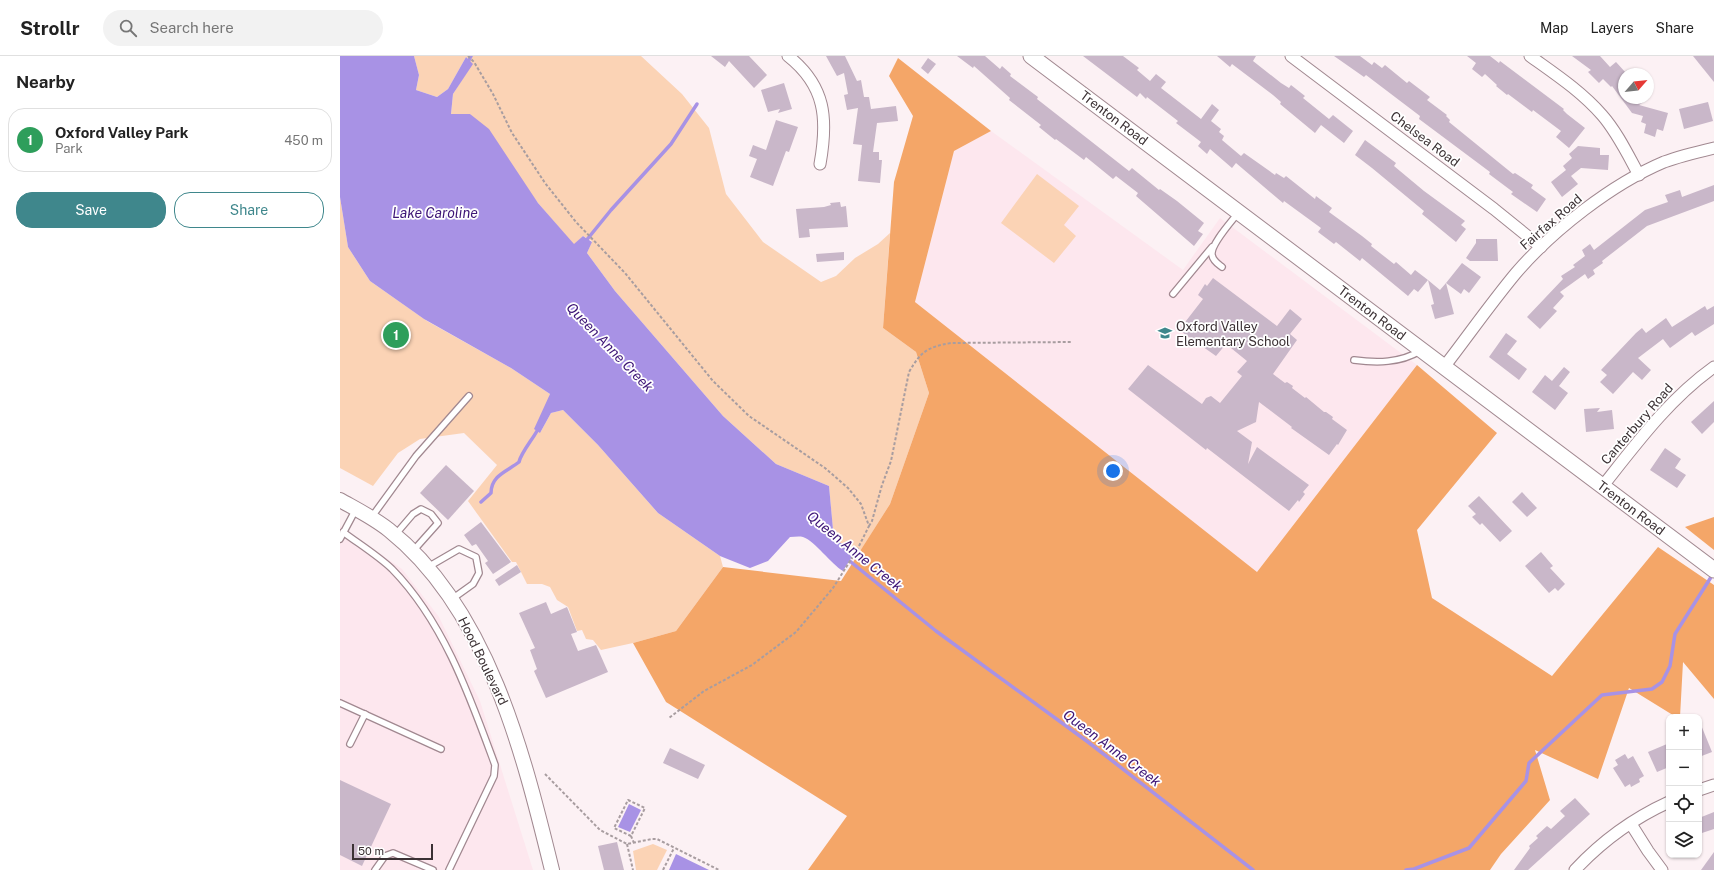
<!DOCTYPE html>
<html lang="en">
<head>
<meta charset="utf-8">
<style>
  :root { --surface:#fff; --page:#f2f2f2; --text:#222; --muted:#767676; --line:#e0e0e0; --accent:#3f878c }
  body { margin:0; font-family:"Public Sans",sans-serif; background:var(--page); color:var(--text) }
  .controls { position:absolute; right:12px; bottom:12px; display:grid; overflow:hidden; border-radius:8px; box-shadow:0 1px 3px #0004 }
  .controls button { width:36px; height:36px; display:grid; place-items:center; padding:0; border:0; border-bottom:1px solid var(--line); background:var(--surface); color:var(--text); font:20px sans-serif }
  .compass { position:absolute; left:1278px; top:12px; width:36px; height:36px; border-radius:50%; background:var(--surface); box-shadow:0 1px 3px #0004; rotate:62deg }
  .scale { position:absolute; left:12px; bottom:10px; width:81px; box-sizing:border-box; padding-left:4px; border:2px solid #3b3134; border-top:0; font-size:11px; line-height:14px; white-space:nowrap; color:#3b3134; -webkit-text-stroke:3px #fff; paint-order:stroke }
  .you { position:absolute; left:773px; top:415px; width:14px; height:14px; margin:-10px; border:3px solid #fff; border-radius:50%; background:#1a73e8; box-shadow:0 0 0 6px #1a73e833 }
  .badge { display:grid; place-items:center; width:26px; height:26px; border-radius:50%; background:var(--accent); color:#fff; font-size:13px; font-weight:700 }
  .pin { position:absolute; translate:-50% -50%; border:2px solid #fff; box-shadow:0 1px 4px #0006 }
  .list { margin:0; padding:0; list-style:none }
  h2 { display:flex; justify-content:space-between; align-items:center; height:52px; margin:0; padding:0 16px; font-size:17px }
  h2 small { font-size:13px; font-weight:400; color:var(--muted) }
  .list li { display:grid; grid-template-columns:26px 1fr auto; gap:12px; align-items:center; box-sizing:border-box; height:64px; margin:0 8px 8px; padding:0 8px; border:1px solid var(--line); border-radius:16px }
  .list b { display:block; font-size:15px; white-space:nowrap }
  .list p { margin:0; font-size:13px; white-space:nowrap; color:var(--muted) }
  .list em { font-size:13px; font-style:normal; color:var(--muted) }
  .actions { display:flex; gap:8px; padding:12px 16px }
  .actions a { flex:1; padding:9px 0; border:1px solid var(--accent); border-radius:16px; text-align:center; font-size:14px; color:var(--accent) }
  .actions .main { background:var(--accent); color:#fff }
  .icon { flex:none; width:22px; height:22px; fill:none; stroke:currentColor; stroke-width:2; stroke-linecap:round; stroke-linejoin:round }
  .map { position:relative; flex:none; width:1374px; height:814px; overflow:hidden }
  header { display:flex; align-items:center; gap:24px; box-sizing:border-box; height:56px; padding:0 20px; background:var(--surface); border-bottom:1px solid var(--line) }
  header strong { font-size:19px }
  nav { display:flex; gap:22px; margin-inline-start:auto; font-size:14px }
  .search { width:280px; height:36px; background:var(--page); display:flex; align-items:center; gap:10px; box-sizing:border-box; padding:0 14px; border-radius:22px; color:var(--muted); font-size:15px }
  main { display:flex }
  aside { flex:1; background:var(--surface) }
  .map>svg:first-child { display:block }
</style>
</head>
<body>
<header>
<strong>Strollr</strong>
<div class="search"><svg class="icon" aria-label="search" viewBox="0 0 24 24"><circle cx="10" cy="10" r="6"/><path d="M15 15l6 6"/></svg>Search here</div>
<nav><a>Map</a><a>Layers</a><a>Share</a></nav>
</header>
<main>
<aside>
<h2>Nearby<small></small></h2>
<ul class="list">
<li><span class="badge" style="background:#2e9e5b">1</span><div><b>Oxford Valley Park</b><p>Park</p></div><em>450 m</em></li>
</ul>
<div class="actions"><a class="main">Save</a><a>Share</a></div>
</aside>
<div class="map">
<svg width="1374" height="814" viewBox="0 0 1374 814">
  <rect width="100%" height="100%" fill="#fcf1f4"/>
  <g fill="#fde7ee">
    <path d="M651,75L843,214L880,162L1077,309L917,516L575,246L614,95Z"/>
    <path d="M0,470L62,513L99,561L140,645L193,814H0Z"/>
  </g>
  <g fill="#fbd3b5">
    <path d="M74,0H301L342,38L369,72L386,138L423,186L481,226L496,220L515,202L538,188L550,177L543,272L576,296L589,337L550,448L521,494L494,485L489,430L436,408L383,360L275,235L247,197L252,185L243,180L234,189L198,147L130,58H111L113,38L132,8L126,1L108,33L97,41L76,34L79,19Z"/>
    <path d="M697,118L739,150L724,169L736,180L714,207L661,167Z"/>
    <path d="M0,141L8,191L30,225L87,265L171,312L210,338L200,377L211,357L223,354L258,389L318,457L380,500L383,511L336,575L293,587L261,594L253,584L246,583L242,574L237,575L228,551L217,544L210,531L202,528H187L176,506H172L128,445L157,409L124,377L80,383L58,397L33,430L0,412Z"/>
    <path d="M313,788L327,794L317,814H296L293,795Z"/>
  </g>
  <g fill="#f4a668">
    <path d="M558,2L651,75L614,95L575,246L917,516L1077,309L1157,377L1077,474L1092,542L1212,620L1318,491L1374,529V643L1343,606L1340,661H1336L1289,632L1258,723L1195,694L1210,744L1161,798L1150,814H468L507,760L326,646L293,587L336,575L383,511L501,525L550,448L589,337L576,296L543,272L554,126L573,60L549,20Z"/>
    <path d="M1374,461V494L1345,471Z"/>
  </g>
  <g fill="#a892e5">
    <path d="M0,0H74L79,19L76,34L97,41L108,33L126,1L133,8L113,38L111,58H130L149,73L198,147L234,188L243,180L252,186L247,197L275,235L383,360L436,408L489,430L494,484L516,494L503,515C491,508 475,485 463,481C459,480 454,481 450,481L428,505L410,512L380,500L318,457L258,389L223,354L211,357L200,377L194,373L210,338L171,312L84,263L30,225L8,191L0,141Z"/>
    <path d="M289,748L301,754L290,776L278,771Z"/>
    <path d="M336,798L369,814H329Z"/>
  </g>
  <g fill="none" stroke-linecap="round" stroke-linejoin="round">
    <g stroke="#a892e5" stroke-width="3.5">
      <path d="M127,8L131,0"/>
      <path d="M245,186L271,154L331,88L357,48"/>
      <path d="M141,446L151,437C151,419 168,415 179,406C181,397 192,384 197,375"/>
      <path d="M506,502L596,575L748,686L913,814"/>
      <path d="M1066,814L1074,813L1129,792L1186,725L1189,707L1262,639L1312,633L1322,626L1330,610L1335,578L1373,518"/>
    </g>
  </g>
  <g fill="#c9b7c9">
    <path d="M371,0H409L427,19L414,32L389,5L385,11Z"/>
    <path d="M486,0H505L517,25L521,24L524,41H529L531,53L556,50L558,65L537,67L533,96H539V104H542L540,127L518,125L522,89L513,88L518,52L507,54L504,39L508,38L504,17L497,20Z"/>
    <path d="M617,0H645L660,13L662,10L671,18L670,20L698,41L697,43L789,115L792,112L819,134L820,133L837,145L864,167L858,175L863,178L854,190L796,140L798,137L776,120L773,123L746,101L744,104L716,83L715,84L699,71L701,69L669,44L670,42L634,10L633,12Z"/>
    <path d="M743,0H783L799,12L797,14L810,25L816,18L826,26L821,32L861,63L872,48L879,54L871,65L881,73L879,76L884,80L882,84L901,100L904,97L935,119L936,117L944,122L946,120L975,143L976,140L992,152L989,156L1022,180L1032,188L1031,190L1054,208L1056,206L1071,219L1075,214L1088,224L1078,236L1074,233L1068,240L1022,202L1020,205L996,186L994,188L978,176L981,172L944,145L943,147L896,107L892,112L870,93L867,98L858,90L861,86L836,67L838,65L807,41L806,43L800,37L797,41Z"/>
    <path d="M877,0H916L913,5L941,27L949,32L951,29L965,40L963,42L989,63L993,59L1013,75L1004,87L981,69L975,77L940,48L941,46L933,39L892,8L890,11Z"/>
    <path d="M994,0H1020L1032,9L1034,6L1042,12L1045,9L1067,27L1069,25L1090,41L1087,44L1107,59L1106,60L1110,64L1109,66L1173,118L1175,117L1193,129L1191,132L1206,143L1197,156L1171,138L1173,136L1149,118L1150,116L1079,63L1080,60L1026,19L1024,21Z"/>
    <path d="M1127,0H1150L1159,7L1160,5L1224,53L1223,54L1227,58L1245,72L1229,92L1216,81L1221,75L1193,54L1192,56L1168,38L1167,39L1156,30L1157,29L1145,18L1142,21L1132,13L1136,7Z"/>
    <path d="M1232,0H1260L1270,11L1276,6L1286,17L1284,18V42H1309L1299,49L1328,57L1323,75L1317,73L1315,81L1304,77L1306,68L1301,66L1303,60L1292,57L1272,30L1271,31L1263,23L1259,27L1248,16L1251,14Z"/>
    <path d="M1353,0H1374V26Z"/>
    <path d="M588,2L596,8L588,18L581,12Z"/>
    <path d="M444,27L452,53L438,57L440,53L428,56L421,34Z"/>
    <path d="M1368,46L1373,65L1344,73L1339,53Z"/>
    <path d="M436,64L458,71L449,96L446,95L433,130L410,121L417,103L409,100L413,89L426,94Z"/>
    <path d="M1025,84L1056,107L1054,110L1084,135L1125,165L1121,169L1126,173L1116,186L1082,158L1084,155L1032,112L1015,99Z"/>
    <path d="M1238,90L1260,92V99H1269L1268,114L1241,112L1231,120L1238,128L1222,141L1211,126L1226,114L1223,110L1232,102L1229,98Z"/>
    <path d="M1374,129V145L1307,170L1262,205L1263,207L1253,214L1255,218L1248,223L1245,218L1220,236L1224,240L1213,252L1217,255L1200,273L1187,261L1223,223L1221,220L1235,211L1233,209L1245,200L1242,194L1250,188L1254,194L1305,154L1328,146L1325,139L1340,134L1342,141Z"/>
    <path d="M500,146L501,151L506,150L508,171L469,173L470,181L459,182L456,153L484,151L491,149L490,147Z"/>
    <path d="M1136,183H1157L1158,205H1130L1126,202L1136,187Z"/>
    <path d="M504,196V204L477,206L476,198Z"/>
    <path d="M1122,207L1141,221L1129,237L1124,233L1121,238L1106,227Z"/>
    <path d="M873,222L937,270L950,253L962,263L950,278L957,284L933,318L945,327L947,326L953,330L952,332L965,342L966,341L984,356H986L993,361L992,363L1007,374L998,389L997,388L989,399L951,372L952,371L919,346L916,366L897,375L912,386L908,408L917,391L969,429L963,436L965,438L959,446L958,444L949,455L867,392L866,394L788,333L808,309L862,348L866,342L871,340L880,347L902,320L897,316L907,305L886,288L876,300L839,274L863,243L858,239L865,228L867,230Z"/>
    <path d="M1088,224L1100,234L1106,227L1114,258L1095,263L1091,249L1094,248Z"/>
    <path d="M1365,250L1367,254L1374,250V268L1355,280L1352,276L1330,292L1323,283L1298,302L1311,314L1302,324L1293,316L1273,338L1260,326L1267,319L1261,314L1296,277L1302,272L1306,277L1326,262L1332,271Z"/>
    <path d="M1166,277L1177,285L1167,298L1187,313L1179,324L1149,301Z"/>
    <path d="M1224,311L1230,316L1219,330L1228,337L1215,354L1192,336L1205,319L1212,325Z"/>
    <path d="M1374,345V366L1362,378L1351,366Z"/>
    <path d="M1260,352L1257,356L1272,354L1274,373L1246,376L1244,353Z"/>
    <path d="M1325,392L1341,403L1335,412L1346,419L1337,432L1310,414Z"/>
    <path d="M106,409L134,435L108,464L80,437Z"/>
    <path d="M1182,436L1197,452L1187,461L1172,446Z"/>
    <path d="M1139,440L1172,475L1160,486L1142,467L1140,469L1132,461L1136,458L1128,450Z"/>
    <path d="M141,466L171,506L153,518L145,507L148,505L136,488L132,490L124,479Z"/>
    <path d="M1201,496L1213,510L1210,512L1225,528L1218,535L1215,532L1209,537L1185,510Z"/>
    <path d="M177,509L181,516L159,530L155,524Z"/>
    <path d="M206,546L211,558L227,551L237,576L231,578L238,595L256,589L268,616L206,642L194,615L197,613L190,594L195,592L179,557Z"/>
    <path d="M1359,664L1372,696L1359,701Z"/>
    <path d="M1327,688L1329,694V711L1317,716L1308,696Z"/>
    <path d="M330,692L365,709L358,723L323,707Z"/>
    <path d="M1285,698L1288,703L1293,700L1304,720L1299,723L1300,726L1291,731L1290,728L1285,731L1273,712L1278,709L1275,704Z"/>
    <path d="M0,724L51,748L22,810L0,799Z"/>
    <path d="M1235,742L1250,758L1188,814H1174L1190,792L1189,790L1198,782L1196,780L1207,770L1211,773L1225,760L1220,755Z"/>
    <path d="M1374,756V773L1359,778V762Z"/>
    <path d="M277,786L284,814H264L258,790Z"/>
    <path d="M1374,796V814H1361Z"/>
  </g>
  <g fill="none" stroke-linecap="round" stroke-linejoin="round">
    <defs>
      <g id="service">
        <path d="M882,211C878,208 873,205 872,199C870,189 892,165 898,157"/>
        <path d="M833,238L872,191"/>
        <path d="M1014,304C1037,307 1060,307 1080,295"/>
        <path d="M31,462L76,400L129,340"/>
        <path d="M3,476C19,488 37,499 52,513C104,566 130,641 155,709L154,720L109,814"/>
        <path d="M55,479L73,458L81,453L91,458L98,467L73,495"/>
        <path d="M0,483L16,453"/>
        <path d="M88,511L119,493L136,501L139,517L133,528L112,543"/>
        <path d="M0,647L101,693"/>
        <path d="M10,688L25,658"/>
        <path d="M35,814L45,800L53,797L93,814"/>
      </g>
      <g id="minor">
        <path d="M448,0C486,30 488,63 480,108"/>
        <path d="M951,0L1154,153L1201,191"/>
        <path d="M1190,0C1215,18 1241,35 1262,59C1277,76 1288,99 1299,119"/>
        <path d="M1104,311C1128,280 1151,247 1176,217C1213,174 1272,128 1324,106C1340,100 1357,96 1374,92"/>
        <path d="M1262,431C1296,388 1329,343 1374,311"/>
        <path d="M1359,734L1374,729"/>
        <path d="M1291,768L1308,795L1322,814"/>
        <path d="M1235,814C1261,786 1294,762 1329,746"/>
      </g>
      <path id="tertiary" d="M0,444C16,453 34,462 49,474C148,553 183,696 212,814"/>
      <path id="secondary" d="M691,0L1374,514"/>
    </defs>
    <use href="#service" stroke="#a18890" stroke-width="8"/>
    <use href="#minor" stroke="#a18890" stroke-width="13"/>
    <use href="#tertiary" stroke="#a18890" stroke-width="16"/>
    <use href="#secondary" stroke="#a18890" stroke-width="17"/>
    <g stroke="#a89da0" stroke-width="2" stroke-dasharray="3 2" stroke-linecap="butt">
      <path d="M128,0L134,6L153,38L172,77L182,92L205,127L236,166L285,217L373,325L409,360L485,412L508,432L521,448L529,470L517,494L493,532L456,576L412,609L364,635L329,662"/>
      <path d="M529,470L532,465L542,429L551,405L569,316C581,295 588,291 611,287L731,286"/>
      <path d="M205,718L260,774L287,788L312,783H317L379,814"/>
      <path d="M291,780L274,772L288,744L305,752L291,780L294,787"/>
      <path d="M287,788L293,814"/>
      <path d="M323,814L334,792"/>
    </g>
    <use href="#service" stroke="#fff" stroke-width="5.5"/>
    <use href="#minor" stroke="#fff" stroke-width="11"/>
    <use href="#tertiary" stroke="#fff" stroke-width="14"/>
    <use href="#secondary" stroke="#fff" stroke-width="15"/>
  </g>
  <defs>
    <symbol id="school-bare" viewBox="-9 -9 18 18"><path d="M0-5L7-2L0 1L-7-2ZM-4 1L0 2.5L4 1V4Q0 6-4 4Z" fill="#3f878c" stroke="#fff" stroke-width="2.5" paint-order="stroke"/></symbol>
  </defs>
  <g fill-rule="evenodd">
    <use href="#school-bare" x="815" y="267" width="20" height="20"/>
  </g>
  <g text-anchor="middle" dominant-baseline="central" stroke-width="3.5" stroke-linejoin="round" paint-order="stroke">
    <g font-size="13" fill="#3b3134" stroke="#fff">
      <text transform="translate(774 62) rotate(37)">Trenton Road</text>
      <text transform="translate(1085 83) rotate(37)">Chelsea Road</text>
      <text transform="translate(1211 166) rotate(-41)">Fairfax Road</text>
      <text transform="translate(1032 257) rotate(37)">Trenton Road</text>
      <text transform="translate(1297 368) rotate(-49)">Canterbury Road</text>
      <text transform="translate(1291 452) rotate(37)">Trenton Road</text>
      <text transform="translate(143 605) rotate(64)">Hood Boulevard</text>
    </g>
    <g font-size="13" fill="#3b3134" stroke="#fff" text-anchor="start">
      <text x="836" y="270">Oxford Valley<tspan x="836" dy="15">Elementary School</tspan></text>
    </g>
    <g font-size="14" font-style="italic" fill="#3d1576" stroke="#fff">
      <text x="95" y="157">Lake Caroline</text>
      <text transform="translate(270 291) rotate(46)">Queen Anne Creek</text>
      <text transform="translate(515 495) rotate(39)">Queen Anne Creek</text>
      <text transform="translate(772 692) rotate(37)">Queen Anne Creek</text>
    </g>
  </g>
</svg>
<div class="controls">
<button>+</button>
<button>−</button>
<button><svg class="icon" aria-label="locate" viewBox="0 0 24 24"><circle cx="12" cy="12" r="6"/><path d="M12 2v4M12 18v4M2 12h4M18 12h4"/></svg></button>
<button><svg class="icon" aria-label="layers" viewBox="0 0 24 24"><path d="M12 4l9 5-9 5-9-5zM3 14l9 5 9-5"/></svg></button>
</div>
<svg class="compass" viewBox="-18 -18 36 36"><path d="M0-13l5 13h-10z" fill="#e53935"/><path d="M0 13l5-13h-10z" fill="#767676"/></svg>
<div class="scale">50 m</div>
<div class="you"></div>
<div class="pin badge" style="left:56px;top:279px;background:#2e9e5b">1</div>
</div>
</main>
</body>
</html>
